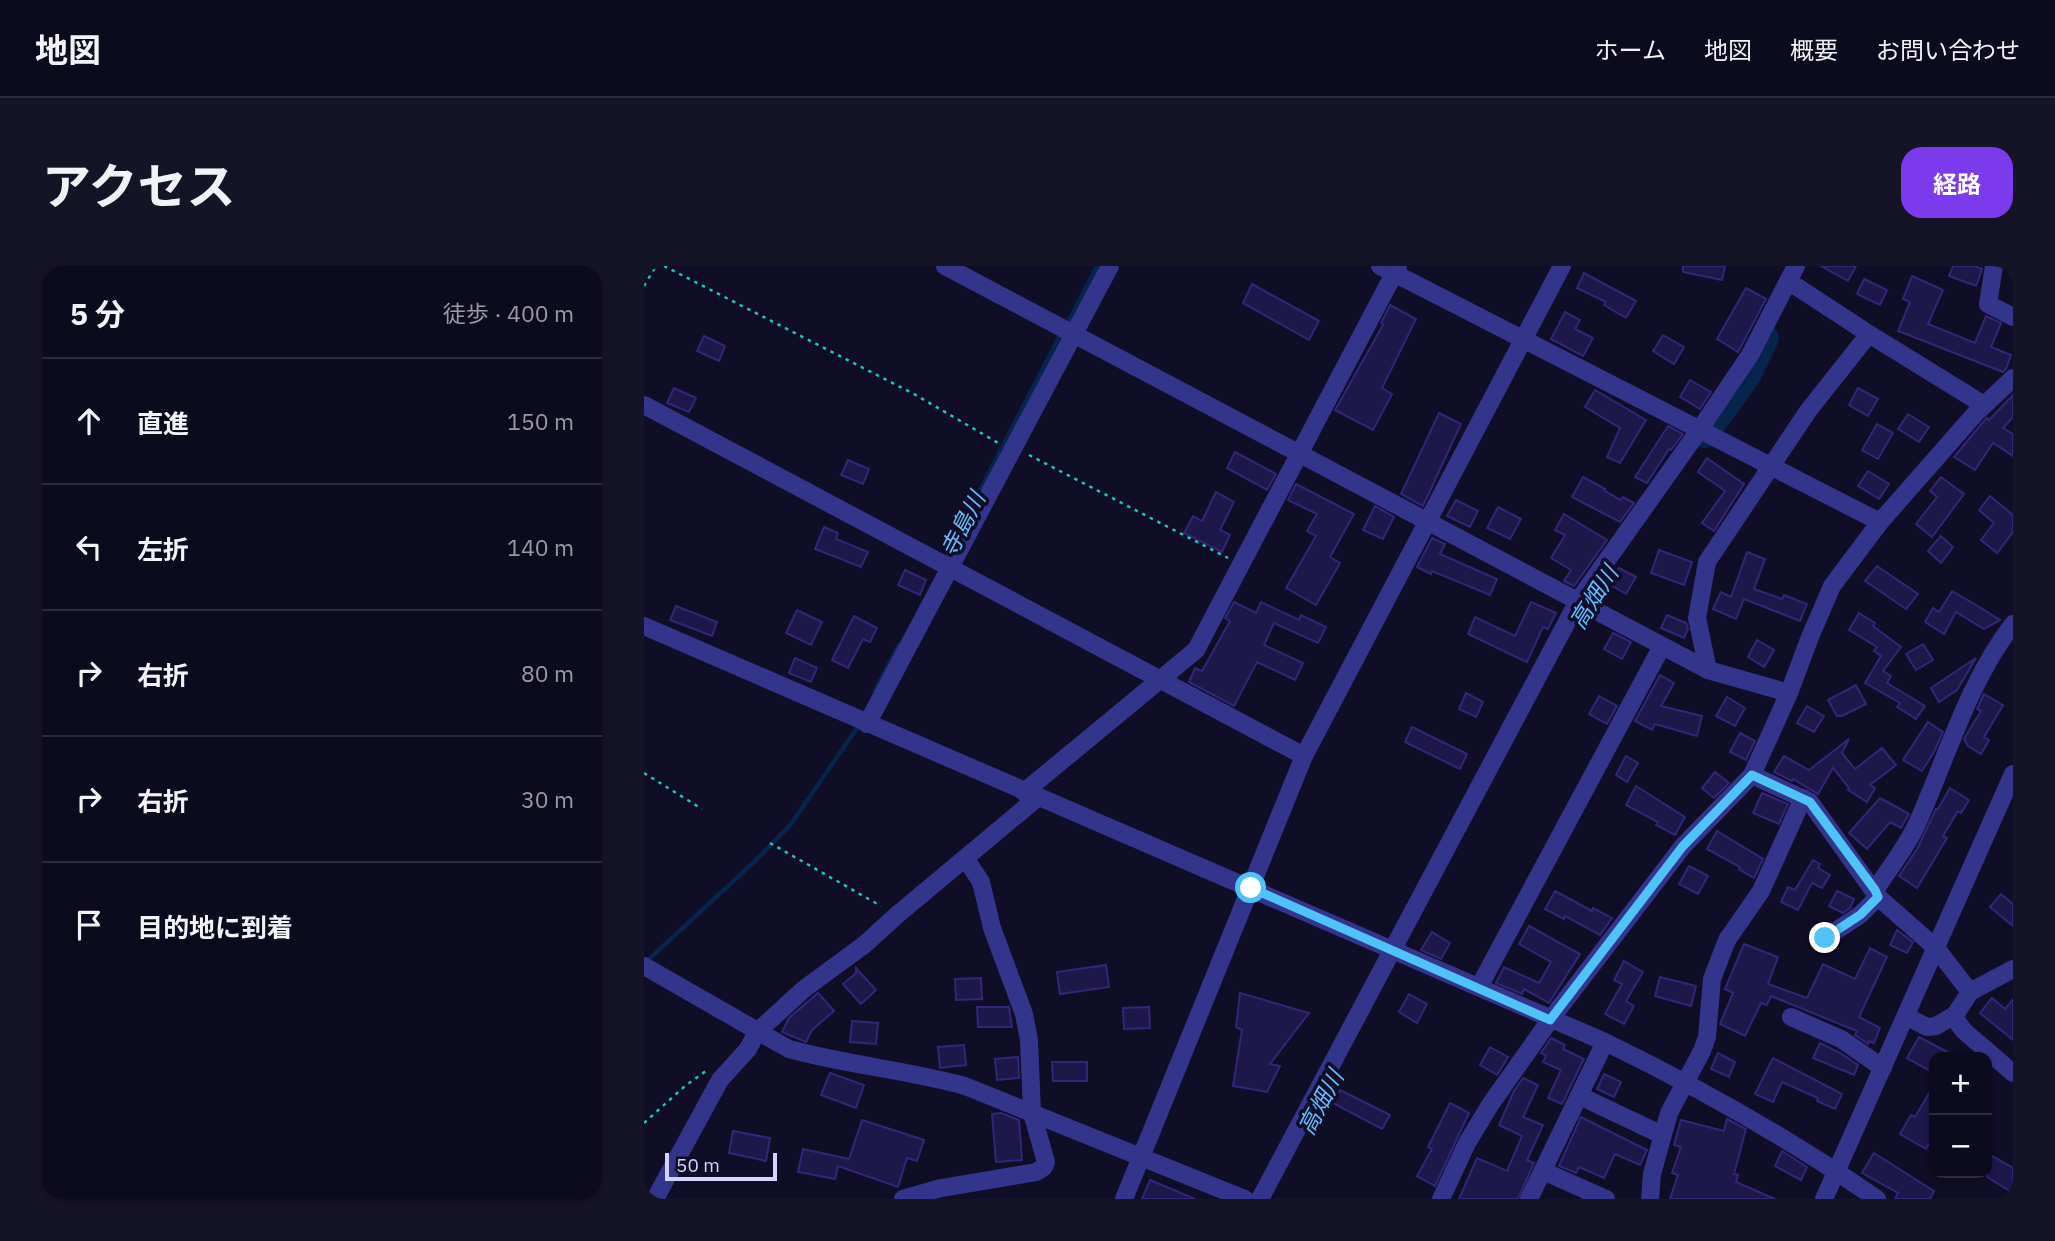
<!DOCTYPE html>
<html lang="ja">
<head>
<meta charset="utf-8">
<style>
  :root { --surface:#0c0a1d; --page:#151326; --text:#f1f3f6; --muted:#9a9aa4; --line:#2c2b3b; --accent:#7c3aed }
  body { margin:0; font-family:"IBM Plex Sans","Noto Sans JP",sans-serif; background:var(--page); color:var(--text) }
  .controls { position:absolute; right:21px; bottom:21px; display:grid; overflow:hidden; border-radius:14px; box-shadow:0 2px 5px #0004 }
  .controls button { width:63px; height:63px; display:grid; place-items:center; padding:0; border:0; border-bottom:2px solid var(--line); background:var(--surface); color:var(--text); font:35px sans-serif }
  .scale { position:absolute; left:21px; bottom:18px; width:112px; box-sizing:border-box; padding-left:7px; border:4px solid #d5d3ff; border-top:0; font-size:19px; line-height:24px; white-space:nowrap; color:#d5d3ff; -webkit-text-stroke:5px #100d27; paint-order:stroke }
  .stop { position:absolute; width:21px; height:21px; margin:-16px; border:5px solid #4fc3f7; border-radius:50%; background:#fff }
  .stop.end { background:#4fc3f7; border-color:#fff; box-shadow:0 2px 7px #0008 }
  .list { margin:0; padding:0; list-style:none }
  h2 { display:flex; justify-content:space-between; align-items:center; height:91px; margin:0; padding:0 28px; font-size:30px }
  h2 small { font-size:23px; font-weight:400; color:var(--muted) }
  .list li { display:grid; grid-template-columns:46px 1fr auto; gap:21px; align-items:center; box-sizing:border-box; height:126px; padding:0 28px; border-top:2px solid var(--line) }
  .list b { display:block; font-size:26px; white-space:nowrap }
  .list em { font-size:23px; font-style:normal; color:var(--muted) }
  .icon { flex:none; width:38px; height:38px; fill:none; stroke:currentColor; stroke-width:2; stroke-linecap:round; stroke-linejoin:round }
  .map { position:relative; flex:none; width:1369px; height:933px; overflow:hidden; border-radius:21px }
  header { display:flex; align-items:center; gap:42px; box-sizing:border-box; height:98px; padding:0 35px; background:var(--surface); border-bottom:2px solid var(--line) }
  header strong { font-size:33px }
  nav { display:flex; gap:38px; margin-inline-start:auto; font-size:24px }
  .intro { display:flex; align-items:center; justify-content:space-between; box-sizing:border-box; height:168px; padding:0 42px }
  h1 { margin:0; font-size:49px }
  .button { padding:18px 32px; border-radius:21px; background:var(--accent); color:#fff; font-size:24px; font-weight:700 }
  main { display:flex; gap:42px; padding:0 42px }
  aside { flex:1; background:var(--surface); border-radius:21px; box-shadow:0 2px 5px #0004 }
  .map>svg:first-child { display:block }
</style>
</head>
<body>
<header>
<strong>地図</strong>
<nav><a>ホーム</a><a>地図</a><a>概要</a><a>お問い合わせ</a></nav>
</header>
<div class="intro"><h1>アクセス</h1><a class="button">経路</a></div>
<main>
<aside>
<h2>5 分<small>徒歩 · 400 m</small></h2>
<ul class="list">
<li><svg class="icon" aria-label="ahead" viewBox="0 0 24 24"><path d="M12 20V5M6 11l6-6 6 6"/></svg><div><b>直進</b></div><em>150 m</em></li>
<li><svg class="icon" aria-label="left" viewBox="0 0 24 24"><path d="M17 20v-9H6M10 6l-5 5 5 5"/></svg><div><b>左折</b></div><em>140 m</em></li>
<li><svg class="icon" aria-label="right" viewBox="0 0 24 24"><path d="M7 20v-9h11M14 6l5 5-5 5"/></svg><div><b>右折</b></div><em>80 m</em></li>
<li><svg class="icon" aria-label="right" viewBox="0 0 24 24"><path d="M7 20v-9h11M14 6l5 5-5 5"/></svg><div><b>右折</b></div><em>30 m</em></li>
<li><svg class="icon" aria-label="arrive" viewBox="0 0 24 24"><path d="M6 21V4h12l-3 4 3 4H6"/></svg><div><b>目的地に到着</b></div></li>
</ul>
</aside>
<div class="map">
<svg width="1369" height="933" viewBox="0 0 1369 933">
  <rect width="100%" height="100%" fill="#100d27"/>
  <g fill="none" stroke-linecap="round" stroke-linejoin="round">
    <g stroke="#06244c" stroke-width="4.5">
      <path d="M423,58L453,0"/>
      <path d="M300,294L416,69"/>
      <path d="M231,424L255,379"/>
      <path d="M2,696L112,594L147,558L213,462"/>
    </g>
    <path stroke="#06244c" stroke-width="26" d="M1061,169L1104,110L1122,72"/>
  </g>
  <g fill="#1e174a" stroke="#322679" stroke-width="2">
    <path d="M1039,0H1081L1078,14L1039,6Z"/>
    <path d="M1177,0H1212L1204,15Z"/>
    <path d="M1309,0H1331L1338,3L1332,20L1305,10Z"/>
    <path d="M940,7L992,35L982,52L960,39L962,36L933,22Z"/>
    <path d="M1268,10L1299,24L1284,58L1331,77L1342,50L1357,57L1347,81L1367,89L1362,103L1359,106L1254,65L1266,36L1259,33Z"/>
    <path d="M1220,13L1243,24L1236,39L1213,28Z"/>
    <path d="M608,18L675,55L665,74L599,37Z"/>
    <path d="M1102,22L1122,33L1094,86L1073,73Z"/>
    <path d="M746,39L772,53L738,122L748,128L729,164L691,144L739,59L737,57Z"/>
    <path d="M921,46L936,54L931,63L949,72L939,90L907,73Z"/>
    <path d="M1019,69L1040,81L1030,98L1009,85Z"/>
    <path d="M60,70L81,80L75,95L53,85Z"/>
    <path d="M1046,114L1067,126L1056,143L1036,131Z"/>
    <path d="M30,122L52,132L45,146L23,137Z"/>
    <path d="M1214,122L1234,133L1224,150L1205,139Z"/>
    <path d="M951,124L1002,154L976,197L963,191L976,162L941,141Z"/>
    <path d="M1369,129V151L1359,162L1369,168V190L1349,177L1331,204L1310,191L1339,156L1343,152L1345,154Z"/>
    <path d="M795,147L817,158L779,240L757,228Z"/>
    <path d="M1264,148L1285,161L1275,176L1254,163Z"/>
    <path d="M1233,158L1249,167L1234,193L1218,184Z"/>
    <path d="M1024,160L1039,168L1027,184L1025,183L1003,217L991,211Z"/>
    <path d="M591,186L632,208L623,224L583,202Z"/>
    <path d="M1063,192L1100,218L1070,265L1058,257L1081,225L1054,206Z"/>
    <path d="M204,194L225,203L219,218L197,209Z"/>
    <path d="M1224,205L1245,218L1235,233L1214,220Z"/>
    <path d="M939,211L961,223L960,224L976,234L979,231L990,237L976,256L928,231Z"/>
    <path d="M1297,211L1320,228L1288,271L1272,258L1293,231L1286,225Z"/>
    <path d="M652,218L710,248L686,291L696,297L672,339L642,322L672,270L663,265L673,248L644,234Z"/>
    <path d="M572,226L590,236L576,264L586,269L578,286L540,267L549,250L558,255Z"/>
    <path d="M1346,230L1369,249V266L1353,287L1337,274L1350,257L1335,244Z"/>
    <path d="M812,234L834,245L826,261L803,250Z"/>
    <path d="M731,240L750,251L739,273L719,264Z"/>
    <path d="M854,241L877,253L866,273L843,262Z"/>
    <path d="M920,248L963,274L930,320L920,315L927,304L907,292L921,269L911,264Z"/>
    <path d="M180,261L194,267L192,273L224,286L217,301L171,283Z"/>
    <path d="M1297,270L1309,281L1297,297L1284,285Z"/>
    <path d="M788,272L801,278L796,288L853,313L846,329L788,305L787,308L773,301Z"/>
    <path d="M1015,284L1048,296L1040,319L1007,307Z"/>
    <path d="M1103,286L1121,293L1110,323L1138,333L1140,329L1163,338L1156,355L1100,333L1092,353L1069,343L1077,326L1087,331Z"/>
    <path d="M1233,300L1274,328L1262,343L1221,315Z"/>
    <path d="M975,302L992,311L982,328L965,318Z"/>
    <path d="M261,304L282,314L276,329L254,319Z"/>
    <path d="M1308,325L1327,336L1356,354L1340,363L1312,346L1300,368L1281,356L1289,342L1295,346Z"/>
    <path d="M590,336L612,347L617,336L655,354L657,349L682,361L674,377L630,357L620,379L659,397L651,414L613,396L590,440L545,416L551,402L558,405L586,355L581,352Z"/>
    <path d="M887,336L912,347L904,363L899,361L883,396L824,368L831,351L871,370Z"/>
    <path d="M32,340L73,356L68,370L26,354Z"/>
    <path d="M153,344L178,356L167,379L142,367Z"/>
    <path d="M1215,347L1231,357L1229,360L1257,381L1239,405L1247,410L1243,417L1281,440L1272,453L1253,441L1256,437L1221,417L1237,390L1230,385L1233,381L1205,364Z"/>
    <path d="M1023,349L1042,357L1044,363L1040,372L1017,362Z"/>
    <path d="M210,350L233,362L226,376L219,373L204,402L188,394Z"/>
    <path d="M969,367L987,376L978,393L960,383Z"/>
    <path d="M1113,374L1130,384L1120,401L1104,391Z"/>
    <path d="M1279,378L1289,394L1272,404L1262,388Z"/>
    <path d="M151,392L173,402L167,416L145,407Z"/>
    <path d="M1332,392L1313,424L1295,436L1287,422Z"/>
    <path d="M1016,409L1030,417L1017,440L1058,450L1053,470L1011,458L1008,464L991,455Z"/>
    <path d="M1212,419L1222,438L1198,450H1193L1184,434Z"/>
    <path d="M822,427L839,436L832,451L815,443Z"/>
    <path d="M1340,428L1359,439L1340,471L1345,474L1337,488L1324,480L1320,473L1337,445L1333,443Z"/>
    <path d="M955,430L973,440L963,458L945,448Z"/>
    <path d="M1083,431L1101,442L1091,460L1072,450Z"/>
    <path d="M1163,440L1180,450L1170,466L1153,457Z"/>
    <path d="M1284,456L1299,466L1291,484L1278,505L1259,494Z"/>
    <path d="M768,461L823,488L816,503L761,476Z"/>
    <path d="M1096,467L1111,475L1102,494L1086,486Z"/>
    <path d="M1205,473L1198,487L1211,503L1238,482L1252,499L1226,519L1231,522L1223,536L1204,524L1205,522L1189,502L1174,528L1149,513L1148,515L1130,506L1140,490L1165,504Z"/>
    <path d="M982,490L994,497L983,516L972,509Z"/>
    <path d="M1071,506L1085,517L1070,532L1058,522Z"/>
    <path d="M992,520L1041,551L1031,569L1012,559L1014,556L982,539Z"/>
    <path d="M1306,522L1325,534L1317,547L1314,545L1299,570L1303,572L1273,622L1255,610L1273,583L1292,543H1294Z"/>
    <path d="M1118,527L1144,538L1135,558L1109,547Z"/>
    <path d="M1236,532L1265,548L1257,562L1246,556L1223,583L1205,567Z"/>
    <path d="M1073,565L1119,593L1110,612L1095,603L1096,601L1063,583Z"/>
    <path d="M1169,594L1176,598L1174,602L1186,609L1178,622L1168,617L1154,644L1137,636L1144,621L1151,624Z"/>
    <path d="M1045,600L1064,610L1054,628L1035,618Z"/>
    <path d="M911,625L948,645L949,642L968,652L956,669L921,650L920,653L901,643Z"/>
    <path d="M1193,625L1210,633L1206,642L1199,647L1185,640Z"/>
    <path d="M1357,628L1369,638V660L1346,641Z"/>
    <path d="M885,660L936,688L905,737L880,723L878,728L852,717L860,701L895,717L907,696L875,678Z"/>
    <path d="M1253,664L1269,676L1263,687L1246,679Z"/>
    <path d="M788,666L806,677L797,693L777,684Z"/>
    <path d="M1100,678L1134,691L1124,718L1163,732L1179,698L1211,713L1226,682L1243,691L1215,751L1236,762L1230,777L1225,775L1224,778L1211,769L1213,765L1127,730L1123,739L1117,737L1101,770L1076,758L1089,727L1081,723Z"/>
    <path d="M980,695L999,706L982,735L990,740L980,758L961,748L978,718L970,714Z"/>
    <path d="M462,699L465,721L416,728L413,706Z"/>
    <path d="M212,702L232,724L217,738L199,718L212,707Z"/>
    <path d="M1016,711L1052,720L1047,740L1011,730Z"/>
    <path d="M337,712L338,733L312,734L311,713Z"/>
    <path d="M174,727L190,745L168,764L162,776L138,766L145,752Z"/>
    <path d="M596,727L665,747L626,798L636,800L623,826L589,820L598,764L592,761Z"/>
    <path d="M765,728L783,738L773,757L755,746Z"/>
    <path d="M1348,732L1361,743L1369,733V774L1336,747Z"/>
    <path d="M333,741H365L368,761H334Z"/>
    <path d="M505,741L506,762L480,763L479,742Z"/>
    <path d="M208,755L234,757L232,778L206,776Z"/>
    <path d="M1275,771L1313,791H1290V807L1263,792Z"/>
    <path d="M907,772L921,779L919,783L940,793L918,838L904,832L917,804L899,796L902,790L897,787Z"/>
    <path d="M1176,777L1198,788L1214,799L1210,809L1169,792Z"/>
    <path d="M320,779L322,799L296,802L294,781Z"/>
    <path d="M846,781L864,791L853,809L836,799Z"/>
    <path d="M1074,787L1091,796L1085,811L1067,803Z"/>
    <path d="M374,791L375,812L353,814L351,793Z"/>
    <path d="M1129,792L1198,828L1191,843L1173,835L1174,832L1138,816L1129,836L1111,828Z"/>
    <path d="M408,796H443V815H409Z"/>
    <path d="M186,807L220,819L212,842L177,829Z"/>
    <path d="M960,808L977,816L970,831L953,823Z"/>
    <path d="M879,812L894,819L879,851L899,859L883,894L890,897L874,933H815L833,892L863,905L878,870L855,859L870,825Z"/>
    <path d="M1290,819V869L1282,883L1256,868L1267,849L1271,851Z"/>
    <path d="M696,824L746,849L738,863L689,837Z"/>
    <path d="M806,837L825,847L791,920L773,910L788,883L784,881Z"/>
    <path d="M357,847L375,854L378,894L352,896L348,848Z"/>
    <path d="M937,851L1003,884L996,899L971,888L960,912L935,901L932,907L915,900Z"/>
    <path d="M1083,853L1102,863L1090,908L1094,909L1092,916L1131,933H1026L1034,909L1028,907L1037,881L1030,879L1037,854L1080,865Z"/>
    <path d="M218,854L280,874L273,895L263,892L254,921L194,900L191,913L154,906L159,883L205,893Z"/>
    <path d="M89,865L126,872L122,895L85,887Z"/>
    <path d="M1138,885L1163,901L1157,914L1131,900Z"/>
    <path d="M1230,887L1290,925L1286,933H1251L1254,927L1218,907Z"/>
    <path d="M1343,887L1369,902V927L1343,911Z"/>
    <path d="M506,914L551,933H498Z"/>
  </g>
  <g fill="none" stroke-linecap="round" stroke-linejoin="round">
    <g stroke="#22c4b1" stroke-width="2.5" stroke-dasharray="3.5 5" stroke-linecap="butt">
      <path d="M20,0L270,128L356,178"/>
      <path d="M0,20L12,0"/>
      <path d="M385,189L584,292"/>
      <path d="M0,507L58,543"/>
      <path d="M126,577L237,640"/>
      <path d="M0,857L41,820L62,805"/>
    </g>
    <g stroke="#33348b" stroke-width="18">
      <path d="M301,0L1064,404L1145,427"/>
      <path d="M736,0L1236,256"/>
      <path d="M1350,0L1344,38L1369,51"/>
      <path d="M1144,15L1225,68L1340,139"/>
      <path d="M0,139L660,490"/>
      <path d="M0,360L961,776C1056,822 1146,873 1233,933"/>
      <path d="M1064,404L1053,352L1063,296L1164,145L1225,68"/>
      <path d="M223,458L466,0"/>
      <path d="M1108,509L1166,536L1234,631L1292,682L1326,726"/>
      <path d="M380,526L552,384L754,0"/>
      <path d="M1231,624C1245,603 1261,583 1272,560C1303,492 1323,418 1369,358"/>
      <path d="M1181,672L1216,649L1234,631"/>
      <path d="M0,700L145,783C203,799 263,804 321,820L601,933"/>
      <path d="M835,721L1018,380"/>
      <path d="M1311,749L1314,757L1320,765L1369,807"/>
      <path d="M1262,750L1283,761L1292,760L1311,749L1326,726L1369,703"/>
      <path d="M1147,751L1197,773L1239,802"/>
      <path d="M936,830L1018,869"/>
      <path d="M899,905L962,933"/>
      <path d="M11,933L76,814L104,783L113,766L160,723L220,679L253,649L393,532"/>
      <path d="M259,933L297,922L392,906L400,901L402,896L388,847L385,774L380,748L348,662L337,616L321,592"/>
      <path d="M480,933L660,490L918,0"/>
      <path d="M616,933L934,335L1056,163L1106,89L1152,0"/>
      <path d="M797,933L823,877L846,839L906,754L1039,580L1108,509L1145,427L1166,371L1188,320L1236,256L1331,148L1369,112"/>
      <path d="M885,933L961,776"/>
      <path d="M1006,933L1008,908L1025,847L1058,785L1063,771L1068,713L1083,674L1117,625L1159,532"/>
      <path d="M1180,933L1369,508"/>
    </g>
  </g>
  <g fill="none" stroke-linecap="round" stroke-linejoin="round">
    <path stroke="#4fc3f7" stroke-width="9" d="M607,622L906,754L1039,580L1108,509L1166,536L1231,624L1234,631L1216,649L1181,672"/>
  </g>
  <g text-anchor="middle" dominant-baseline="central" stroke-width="7" stroke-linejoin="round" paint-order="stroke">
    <g font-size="23" font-style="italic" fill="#61bfff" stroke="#100d27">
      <text transform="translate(318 258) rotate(-63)">寺島川</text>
      <text transform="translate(949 331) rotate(-58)">高畑川</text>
      <text transform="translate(676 836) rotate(-62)">高畑川</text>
    </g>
  </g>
</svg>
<div class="controls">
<button>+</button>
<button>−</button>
</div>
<div class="scale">50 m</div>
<div class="stop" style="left:607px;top:622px"></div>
<div class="stop end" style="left:1181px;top:672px"></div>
</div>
</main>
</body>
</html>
